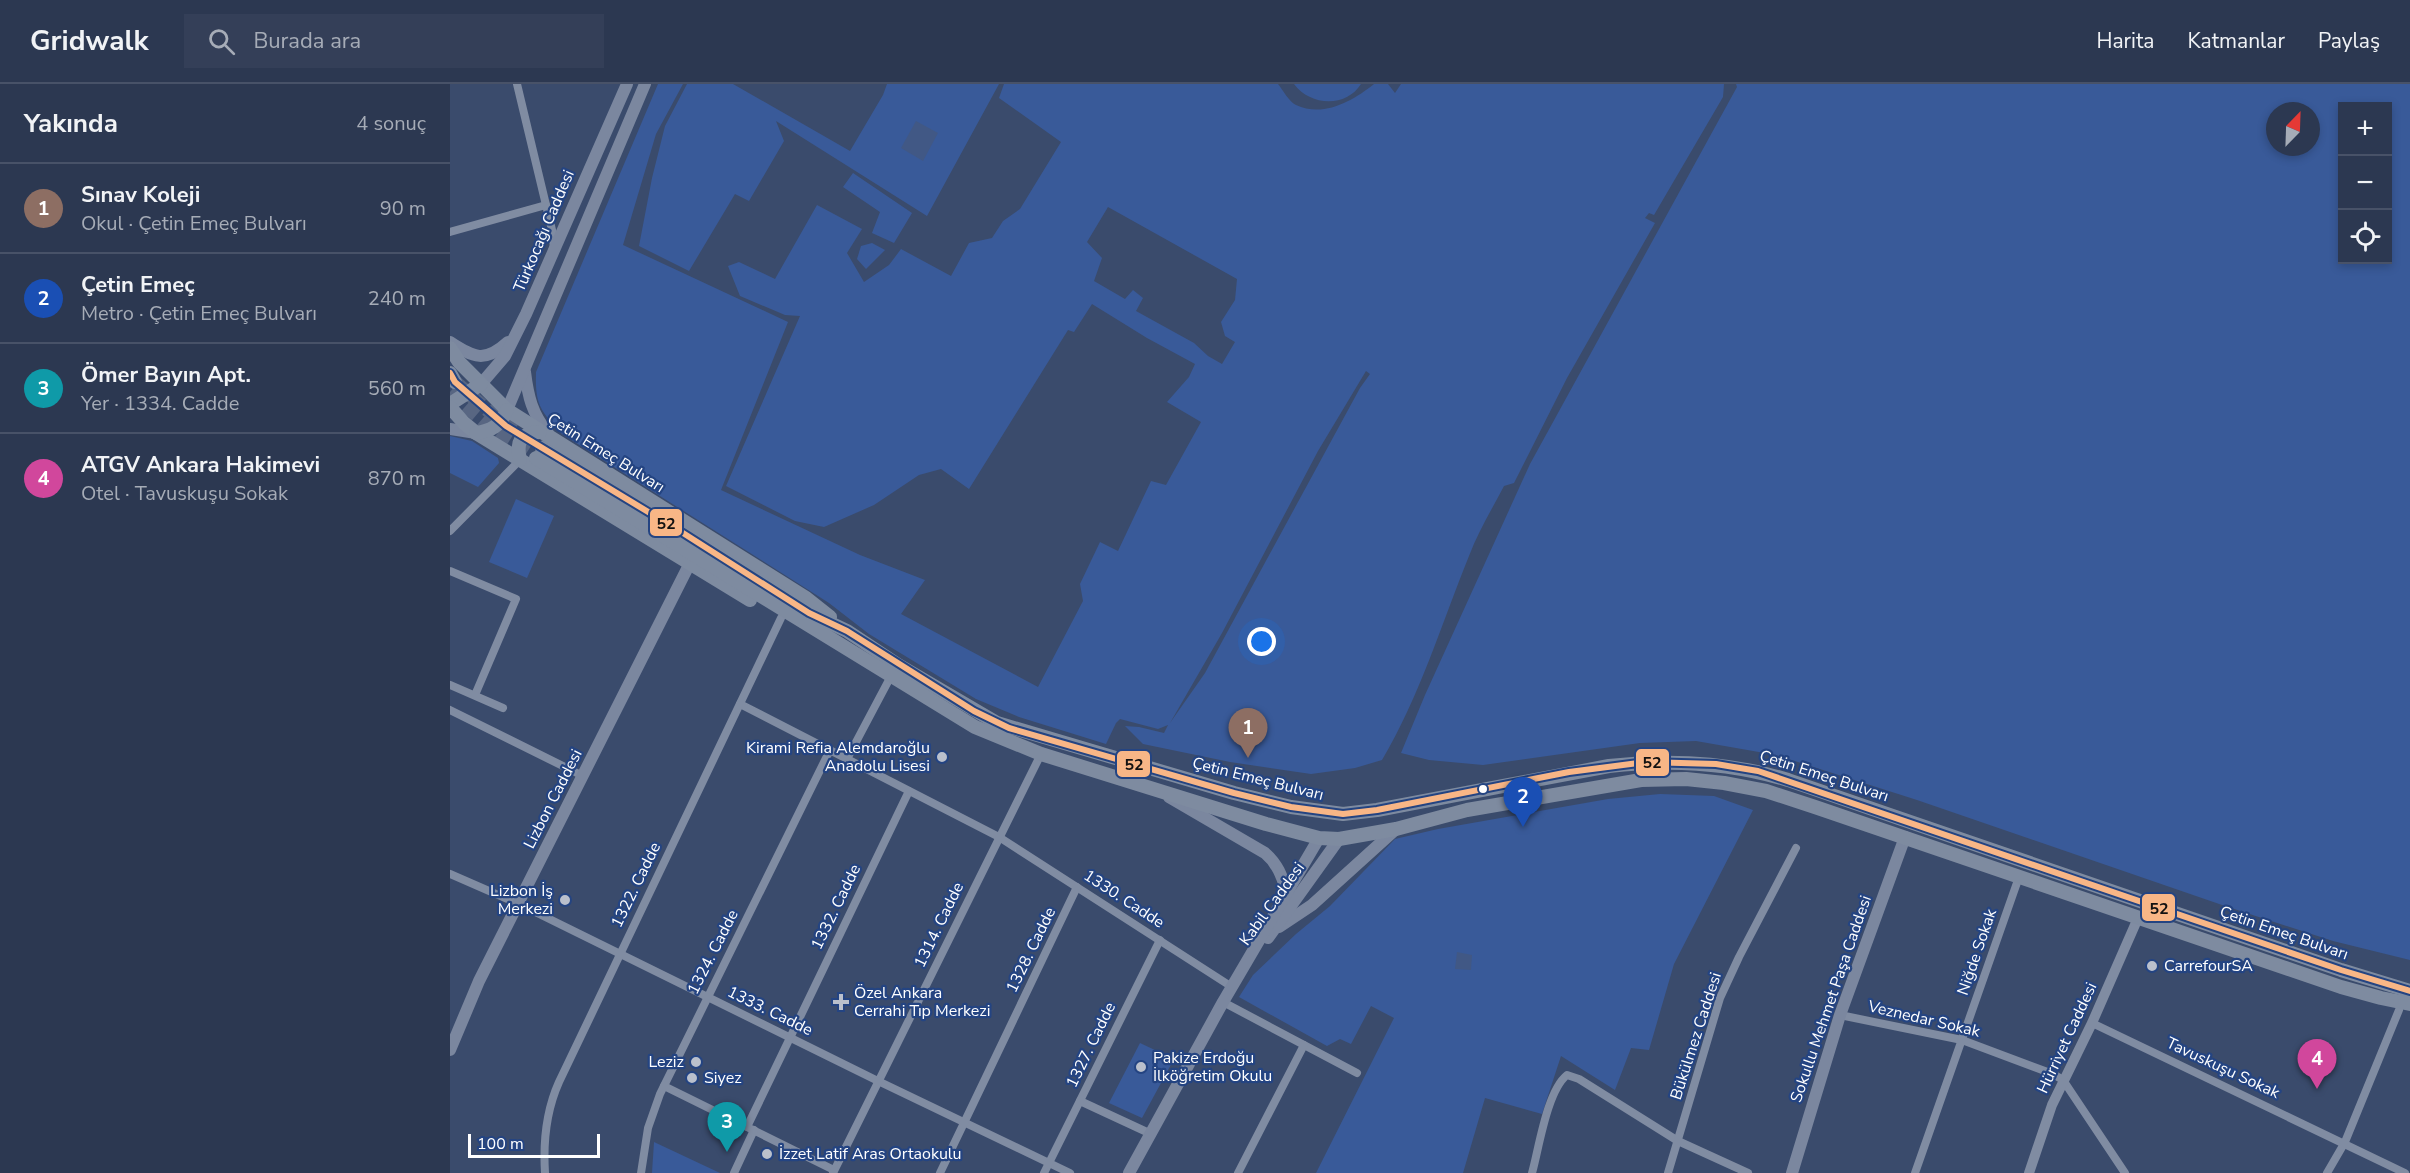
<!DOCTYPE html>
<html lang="tr">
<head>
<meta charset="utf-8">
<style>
  :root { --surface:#2c3851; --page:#343f58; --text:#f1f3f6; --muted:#a6acb7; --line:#485268; --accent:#bac0cc }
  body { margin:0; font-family:"Nunito Sans",sans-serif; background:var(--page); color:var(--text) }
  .controls { position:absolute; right:18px; top:18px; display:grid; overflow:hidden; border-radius:0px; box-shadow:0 3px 9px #0003 }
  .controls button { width:54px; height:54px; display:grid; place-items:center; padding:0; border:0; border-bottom:2px solid var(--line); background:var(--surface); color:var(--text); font:30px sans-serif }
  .compass { position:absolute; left:1816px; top:18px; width:54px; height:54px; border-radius:50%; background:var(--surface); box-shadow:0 3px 9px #0003; rotate:23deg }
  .scale { position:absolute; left:18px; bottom:15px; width:132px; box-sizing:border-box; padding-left:6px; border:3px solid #fff; border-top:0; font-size:16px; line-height:21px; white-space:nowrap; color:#fff; -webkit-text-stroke:4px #244482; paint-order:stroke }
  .you { position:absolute; left:812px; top:558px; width:21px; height:21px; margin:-15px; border:4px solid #fff; border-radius:50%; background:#1a73e8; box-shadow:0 0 0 9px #1a73e833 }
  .badge { display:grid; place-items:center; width:39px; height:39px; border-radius:50%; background:var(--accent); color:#fff; font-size:20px; font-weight:700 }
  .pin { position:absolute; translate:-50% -50px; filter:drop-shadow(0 2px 3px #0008) }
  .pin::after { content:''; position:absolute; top:32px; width:21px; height:18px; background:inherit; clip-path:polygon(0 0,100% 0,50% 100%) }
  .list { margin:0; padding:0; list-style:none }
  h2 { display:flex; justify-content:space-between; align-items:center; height:78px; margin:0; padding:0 24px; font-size:26px }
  h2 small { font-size:20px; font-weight:400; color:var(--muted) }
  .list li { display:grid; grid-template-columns:39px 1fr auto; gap:18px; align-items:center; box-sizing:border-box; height:90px; padding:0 24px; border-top:2px solid var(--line) }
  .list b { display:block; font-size:22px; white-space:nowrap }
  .list p { margin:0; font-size:20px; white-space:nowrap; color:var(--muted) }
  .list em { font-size:20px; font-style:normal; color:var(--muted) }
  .icon { flex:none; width:33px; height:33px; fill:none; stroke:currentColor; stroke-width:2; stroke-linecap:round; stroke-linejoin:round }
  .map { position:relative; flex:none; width:1960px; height:1089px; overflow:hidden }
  header { display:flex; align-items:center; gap:36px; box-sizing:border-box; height:84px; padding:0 30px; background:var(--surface); border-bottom:2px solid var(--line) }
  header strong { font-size:28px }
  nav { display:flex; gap:33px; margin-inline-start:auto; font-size:21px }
  .search { width:420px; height:54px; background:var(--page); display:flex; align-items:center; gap:15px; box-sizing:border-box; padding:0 21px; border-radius:0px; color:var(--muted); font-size:22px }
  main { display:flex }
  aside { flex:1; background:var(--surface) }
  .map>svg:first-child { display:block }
</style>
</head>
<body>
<header>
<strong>Gridwalk</strong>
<div class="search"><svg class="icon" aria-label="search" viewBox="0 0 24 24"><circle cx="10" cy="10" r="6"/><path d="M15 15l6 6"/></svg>Burada ara</div>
<nav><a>Harita</a><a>Katmanlar</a><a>Paylaş</a></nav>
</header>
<main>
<aside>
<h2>Yakında<small>4 sonuç</small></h2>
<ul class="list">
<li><span class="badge" style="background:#8d6e63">1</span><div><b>Sınav Koleji</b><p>Okul · Çetin Emeç Bulvarı</p></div><em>90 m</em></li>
<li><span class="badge" style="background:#1a4fb4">2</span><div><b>Çetin Emeç</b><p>Metro · Çetin Emeç Bulvarı</p></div><em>240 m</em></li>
<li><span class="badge" style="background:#0f9aa8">3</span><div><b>Ömer Bayın Apt.</b><p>Yer · 1334. Cadde</p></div><em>560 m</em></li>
<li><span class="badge" style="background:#d1479c">4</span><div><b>ATGV Ankara Hakimevi</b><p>Otel · Tavuskuşu Sokak</p></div><em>870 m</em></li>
</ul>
</aside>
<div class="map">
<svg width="1960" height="1089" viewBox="0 0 1960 1089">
  <rect width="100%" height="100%" fill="#3a4b6c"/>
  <g fill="#395a99" fill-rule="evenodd">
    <path d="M208,0H233L206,50L173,161L338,238L271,406L410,471L475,496L451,530L588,603L633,517L630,500L650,458L668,467L701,397L716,401L751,338L717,318L739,293L745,280L697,254L642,220L624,248L618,246L519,405L491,385L469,391L424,421L374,443L345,437L276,402L350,232L335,231L290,212L278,182L289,178L325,195L367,121L412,145L397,169L414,198L439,181L451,165L501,192L519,159L542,154L553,137L570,125L611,58L549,14L554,0H828C833,6 839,18 846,21C873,34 903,17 924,0H938L945,9L951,0H1274L1273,13L1204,131L1199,129L1195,134L1205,139L1117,294L1064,399L1054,402C1042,425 1028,448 1019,472C991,541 970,612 932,676L905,684L861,690L780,678L693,660L675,642L689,643L714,649L718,641L708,645L670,635L666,639L656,660L569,633L526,615L419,550L379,519L112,350C90,326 85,321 86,288ZM658,123L787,195L785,216L771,238L775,252L785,258L772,280L758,272L744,259L686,227L693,214L683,206L675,215L644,197L652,174L637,158ZM916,287L920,290L910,304L755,589L720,639L772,549L868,367Z"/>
    <path d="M237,0H283L400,67L433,11L437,0H549L477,132L326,37L334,57L299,117L285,110L239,187L189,162L202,94L215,42Z"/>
    <path d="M844,0H911C896,24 860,22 844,0Z"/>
    <path d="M1286,0H1960V876L1883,857L1775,822L1467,716L1326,671L1246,657L1190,659L1033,681L979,676L951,669L975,611L1080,380L1287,3ZM1892,22H1938V176H1892ZM1825,27H1861V63H1825Z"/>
    <path d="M403,89L462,129L444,159L422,149L430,128L393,103Z"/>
    <path d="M422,159L435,166L416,185L407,175L411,162Z"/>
    <path d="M0,352L22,357L48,374L49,379L28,403L0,389Z"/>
    <path d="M66,415L104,432L77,494L39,478Z"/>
    <path d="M1210,710L1264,712L1303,726L1224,880L1199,966L1181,964L1165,1006L1111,972L1092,1030L1035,1014L1013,1089H866L944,934L921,922L901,960L890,955L877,962L789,913L803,891L846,850L880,822L945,755L988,745L1158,715Z"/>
    <path d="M690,959L724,975L692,1034L659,1019Z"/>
    <path d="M204,1058L270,1089H202Z"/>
  </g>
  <g fill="#415885">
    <path d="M466,37L488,49L473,77L451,64Z"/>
    <path d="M1007,868L1022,871L1021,886L1005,885Z"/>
  </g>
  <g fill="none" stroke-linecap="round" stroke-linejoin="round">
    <g stroke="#586682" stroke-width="14" stroke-dasharray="14 7" stroke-linecap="butt">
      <path d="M5,298L56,342L92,364"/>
      <path d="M0,308L50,351L86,374"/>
    </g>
    <g stroke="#808ca2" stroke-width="8">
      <path d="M67,0L102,146L104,164"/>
      <path d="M0,148L96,121"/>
      <path d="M0,447L70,376"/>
      <path d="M0,487L66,515L25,611"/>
      <path d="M0,601L53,624"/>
      <path d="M290,620L549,753L782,903"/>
      <path d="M0,626L133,692"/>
      <path d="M397,675L441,592"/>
      <path d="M0,790L69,820L428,997L620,1089"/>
      <path d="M773,918L907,989"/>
      <path d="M1390,931L1512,956L1603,990L1613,996L1675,1089"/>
      <path d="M1642,939L1955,1089"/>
      <path d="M214,1002L384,1086"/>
      <path d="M630,1017L699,1049"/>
      <path d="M297,1043L459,707"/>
      <path d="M95,1089C93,1057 96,1027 109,998L331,534"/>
      <path d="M191,1089L198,1044L210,1010L380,666"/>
      <path d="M284,1089L304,1046"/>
      <path d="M383,1089L591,670"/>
      <path d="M490,1089L627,803"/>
      <path d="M594,1089L710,856"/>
      <path d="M788,1089L854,961"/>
      <path d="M1082,1089C1089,1064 1097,1007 1117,991L1129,995L1228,1057L1298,1089"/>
      <path d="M1218,1089L1270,914L1289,873L1346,764"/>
      <path d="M1465,1089L1569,793"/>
      <path d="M1877,1089L1895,1058L1949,926"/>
    </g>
    <path stroke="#808ca2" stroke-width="10" d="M1579,1089L1602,1021L1642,939L1688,834"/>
    <g stroke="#7b879f" stroke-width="12">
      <path d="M0,258C24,274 35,279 58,258"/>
      <path d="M75,288C78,312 82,330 98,349"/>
      <path d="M31,300L55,272L76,230L177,0"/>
      <path d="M57,326L195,0"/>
      <path d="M0,345L26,349"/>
      <path d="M719,713L815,769C828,780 832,793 837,808"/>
      <path d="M829,843L862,821L946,745"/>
      <path d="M818,854L889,755"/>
      <path d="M0,966L29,897L239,481"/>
      <path d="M679,1089L773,918L869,754"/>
      <path d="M1342,1089L1390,931L1455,753"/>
    </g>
    <g stroke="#7e8ba0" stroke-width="14">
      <path d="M0,264L9,278L57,326L356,514L380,533"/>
      <path d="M0,289L5,298"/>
      <path d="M0,320L31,300"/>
      <path d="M0,323L14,339L26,349L300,516"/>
      <path d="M26,349C41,347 50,342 57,326"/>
      <path d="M92,364L233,449L359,529L397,547L448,581L547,639L784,709L841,723L893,730L927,726L1159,682C1221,675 1279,678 1338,696L1891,886L1960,907"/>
      <path d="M86,374L525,643L591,670L816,740L869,754L889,755L946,745L1017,726L1191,696L1236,695L1274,699L1316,707L1365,723L1891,903L1931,914L1960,920"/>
      <path d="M70,376C66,358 70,349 90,348"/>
    </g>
    <defs>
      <path id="bus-1" d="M0,289L5,298L56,342L233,449L359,529L397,547L524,627L559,644L784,709L841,723L893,730L927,726L1119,688L1196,678L1266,680L1308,687L1891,886L1960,907"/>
    </defs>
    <use href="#bus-1" stroke="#244482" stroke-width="10"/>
    <use href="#bus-1" stroke="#f8b686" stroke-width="6"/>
  </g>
  <g fill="#bac0cc" stroke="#244482" stroke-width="2">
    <circle cx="492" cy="673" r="6"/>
    <circle cx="115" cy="816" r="6"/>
    <circle cx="1702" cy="882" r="6"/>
    <path d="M388 909h6v6h6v6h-6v6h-6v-6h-6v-6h6z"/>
    <circle cx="246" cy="978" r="6"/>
    <circle cx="691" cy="983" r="6"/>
    <circle cx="242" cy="994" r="6"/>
    <circle cx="317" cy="1070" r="6"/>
  </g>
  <circle fill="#fff" stroke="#244482" stroke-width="2" cx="1033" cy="705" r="5"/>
  <g text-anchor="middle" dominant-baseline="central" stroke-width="4.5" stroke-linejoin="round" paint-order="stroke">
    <g font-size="16" fill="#fff" stroke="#244482">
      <text transform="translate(94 147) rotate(-67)">Türkocağı Caddesi</text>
      <text transform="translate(156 369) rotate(32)">Çetin Emeç Bulvarı</text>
      <text transform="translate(1374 692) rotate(18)">Çetin Emeç Bulvarı</text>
      <text transform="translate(808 695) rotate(14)">Çetin Emeç Bulvarı</text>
      <text transform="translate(103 715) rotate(-63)">Lizbon Caddesi</text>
      <text transform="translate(186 801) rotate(-64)">1322. Cadde</text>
      <text transform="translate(674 815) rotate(33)">1330. Cadde</text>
      <text transform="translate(822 820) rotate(-54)">Kabil Caddesi</text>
      <text transform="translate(386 823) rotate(-64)">1332. Cadde</text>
      <text transform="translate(489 841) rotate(-64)">1314. Cadde</text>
      <text transform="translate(1834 849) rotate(19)">Çetin Emeç Bulvarı</text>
      <text transform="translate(581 866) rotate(-64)">1328. Cadde</text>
      <text transform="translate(263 868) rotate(-63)">1324. Cadde</text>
      <text transform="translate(1527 868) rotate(-71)">Niğde Sokak</text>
      <text transform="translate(1381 915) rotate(-71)">Sokullu Mehmet Paşa Caddesi</text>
      <text transform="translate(320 927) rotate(26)">1333. Cadde</text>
      <text transform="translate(1474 935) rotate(13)">Veznedar Sokak</text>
      <text transform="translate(1246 952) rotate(-72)">Bükülmez Caddesi</text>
      <text transform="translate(1617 954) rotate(-65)">Hürriyet Caddesi</text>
      <text transform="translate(641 961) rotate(-64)">1327. Cadde</text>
      <text transform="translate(1773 984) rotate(25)">Tavuskuşu Sokak</text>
    </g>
    <g font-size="16" fill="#fff" stroke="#244482" text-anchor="start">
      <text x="480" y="664" text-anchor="end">Kirami Refia Alemdaroğlu<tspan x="480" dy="18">Anadolu Lisesi</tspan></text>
      <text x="103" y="807" text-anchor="end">Lizbon İş<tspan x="103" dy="18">Merkezi</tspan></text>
      <text x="1714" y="882">CarrefourSA</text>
      <text x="404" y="909">Özel Ankara<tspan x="404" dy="18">Cerrahi Tıp Merkezi</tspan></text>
      <text x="703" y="974">Pakize Erdoğu<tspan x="703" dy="18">İlköğretim Okulu</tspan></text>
      <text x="234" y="978" text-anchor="end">Leziz</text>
      <text x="254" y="994">Siyez</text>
      <text x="329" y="1070">İzzet Latif Aras Ortaokulu</text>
    </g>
  </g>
  <g stroke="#244482" stroke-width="2">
    <rect x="199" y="424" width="34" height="29" rx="6" fill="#f8b686"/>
    <rect x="1185" y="664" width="35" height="29" rx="6" fill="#f8b686"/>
    <rect x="666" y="666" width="35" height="28" rx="6" fill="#f8b686"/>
    <rect x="1691" y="809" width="35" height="29" rx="6" fill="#f8b686"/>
  </g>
  <g font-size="16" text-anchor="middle" font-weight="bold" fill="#111">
    <text x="216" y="445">52</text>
    <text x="1202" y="684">52</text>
    <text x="684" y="686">52</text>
    <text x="1709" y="830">52</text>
  </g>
</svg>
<div class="controls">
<button>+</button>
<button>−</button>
<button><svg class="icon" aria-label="locate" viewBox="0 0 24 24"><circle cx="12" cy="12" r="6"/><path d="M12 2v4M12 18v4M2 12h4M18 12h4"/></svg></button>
</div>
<svg class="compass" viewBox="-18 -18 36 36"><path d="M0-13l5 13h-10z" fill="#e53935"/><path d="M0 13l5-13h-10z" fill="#a6acb7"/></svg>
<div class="scale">100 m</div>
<div class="you"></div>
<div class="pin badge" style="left:798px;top:674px;background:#8d6e63">1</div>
<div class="pin badge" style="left:1073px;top:743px;background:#1a4fb4">2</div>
<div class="pin badge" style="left:277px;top:1068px;background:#0f9aa8">3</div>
<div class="pin badge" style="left:1867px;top:1005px;background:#d1479c">4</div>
</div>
</main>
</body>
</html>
